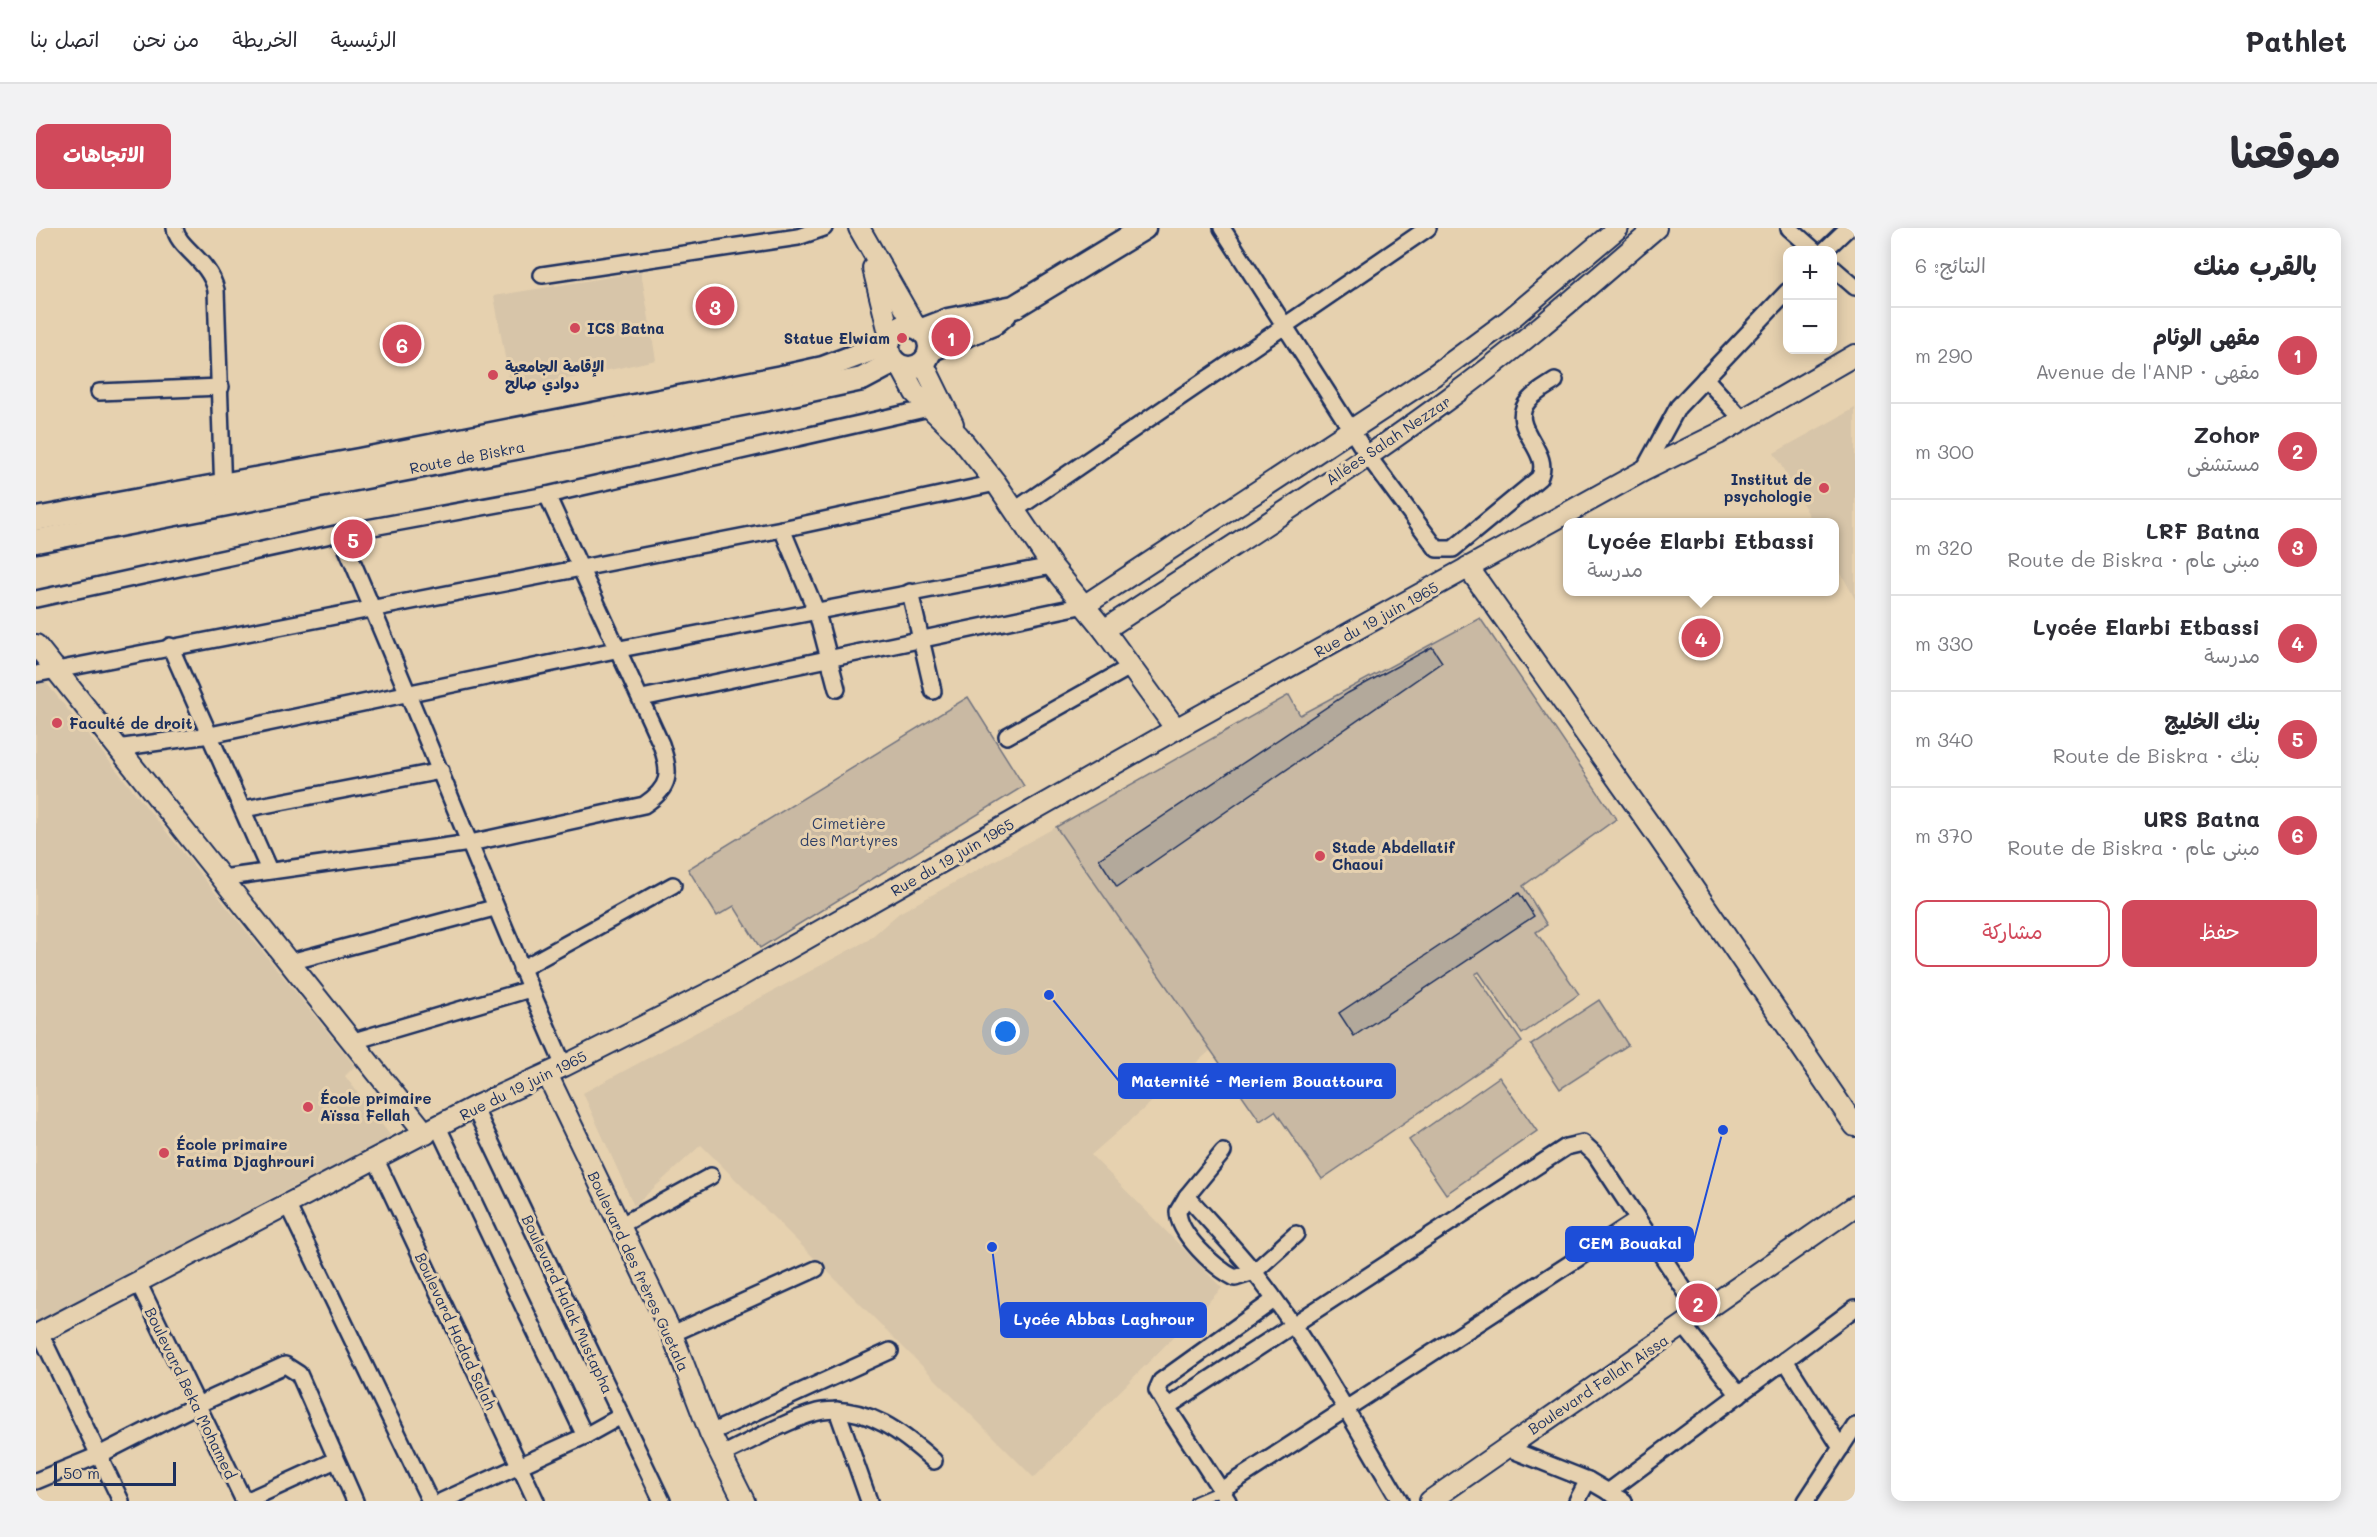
<!DOCTYPE html>
<html lang="ar">
<head>
<meta charset="utf-8">
<style>
  :root { --surface:#fff; --page:#f2f2f3; --text:#2b2b33; --muted:#7c7c81; --line:#e1e1e2; --accent:#d1495b }
  body { margin:0; font-family:Mali,"Playpen Sans Arabic",sans-serif; background:var(--page); color:var(--text); direction:rtl }
  .controls { position:absolute; right:18px; top:18px; display:grid; overflow:hidden; border-radius:12px; box-shadow:0 3px 15px #0003 }
  .controls button { width:54px; height:54px; display:grid; place-items:center; padding:0; border:0; border-bottom:2px solid var(--line); background:var(--surface); color:var(--text); font:30px sans-serif }
  .scale { position:absolute; left:18px; bottom:15px; width:122px; box-sizing:border-box; padding-left:6px; border:3px solid #1b2f5e; border-top:0; font-size:16px; line-height:21px; white-space:nowrap; color:#1b2f5e; -webkit-text-stroke:4px #e6d1af; paint-order:stroke }
  .you { position:absolute; left:970px; top:804px; width:21px; height:21px; margin:-15px; border:4px solid #fff; border-radius:50%; background:#1a73e8; box-shadow:0 0 0 9px #1a73e833 }
  .badge { display:grid; place-items:center; width:39px; height:39px; border-radius:50%; background:var(--accent); color:#fff; font-size:20px; font-weight:700 }
  .pin { position:absolute; translate:-50% -50%; border:3px solid #fff; box-shadow:0 2px 6px #0006 }
  .popup { position:absolute; left:1527px; top:290px; width:276px; height:78px; box-sizing:border-box; display:grid; place-content:center; border-radius:12px; background:var(--surface); filter:drop-shadow(0 2px 4px #0005); font-size:20px; white-space:nowrap; color:var(--muted) }
  .popup b { font-size:22px; color:var(--text) }
  .popup::after { content:''; position:absolute; left:50%; top:100%; margin-left:-12px; border:12px solid transparent; border-top-color:var(--surface) }
  .list { margin:0; padding:0; list-style:none }
  h2 { display:flex; justify-content:space-between; align-items:center; height:78px; margin:0; padding:0 24px; font-size:26px }
  h2 small { font-size:20px; font-weight:400; color:var(--muted) }
  .list li { display:grid; grid-template-columns:39px 1fr auto; gap:18px; align-items:center; box-sizing:border-box; height:96px; padding:0 24px; border-top:2px solid var(--line) }
  .list b { display:block; font-size:22px; white-space:nowrap }
  .list p { margin:0; font-size:20px; white-space:nowrap; color:var(--muted) }
  .list em { font-size:20px; font-style:normal; color:var(--muted) }
  .actions { display:flex; gap:12px; padding:18px 24px }
  .actions a { flex:1; padding:14px 0; border:2px solid var(--accent); border-radius:12px; text-align:center; font-size:21px; color:var(--accent) }
  .actions .main { background:var(--accent); color:#fff }
  .map { position:relative; flex:none; width:1819px; height:1273px; overflow:hidden; direction:ltr; border-radius:12px }
  header { display:flex; align-items:center; gap:36px; box-sizing:border-box; height:84px; padding:0 30px; background:var(--surface); border-bottom:2px solid var(--line) }
  header strong { font-size:28px }
  nav { display:flex; gap:33px; margin-inline-start:auto; font-size:21px }
  .intro { display:flex; align-items:center; justify-content:space-between; box-sizing:border-box; height:144px; padding:0 36px }
  h1 { margin:0; font-size:42px }
  .button { padding:15px 27px; border-radius:12px; background:var(--accent); color:#fff; font-size:21px; font-weight:700 }
  main { display:flex; gap:36px; padding:0 36px }
  aside { flex:1; background:var(--surface); border-radius:12px; box-shadow:0 3px 15px #0003 }
  .map>svg:first-child { display:block }
</style>
</head>
<body>
<header>
<strong>Pathlet</strong>
<nav><a>الرئيسية</a><a>الخريطة</a><a>من نحن</a><a>اتصل بنا</a></nav>
</header>
<div class="intro"><h1>موقعنا</h1><a class="button">الاتجاهات</a></div>
<main>
<aside>
<h2>بالقرب منك<small>النتائج: 6</small></h2>
<ul class="list">
<li><span class="badge">1</span><div><b>مقهى الوئام</b><p>مقهى · Avenue de l'ANP</p></div><em>290 m</em></li>
<li><span class="badge">2</span><div><b>Zohor</b><p>مستشفى</p></div><em>300 m</em></li>
<li><span class="badge">3</span><div><b>LRF Batna</b><p>مبنى عام · Route de Biskra</p></div><em>320 m</em></li>
<li><span class="badge">4</span><div><b>Lycée Elarbi Etbassi</b><p>مدرسة</p></div><em>330 m</em></li>
<li><span class="badge">5</span><div><b>بنك الخليج</b><p>بنك · Route de Biskra</p></div><em>340 m</em></li>
<li><span class="badge">6</span><div><b>URS Batna</b><p>مبنى عام · Route de Biskra</p></div><em>370 m</em></li>
</ul>
<div class="actions"><a class="main">حفظ</a><a>مشاركة</a></div>
</aside>
<div class="map">
<svg width="1819" height="1273" viewBox="0 0 1819 1273">
  <rect width="100%" height="100%" fill="#e6d1af"/>
  <filter id="ink" filterUnits="userSpaceOnUse"><feTurbulence type="fractalNoise" baseFrequency=".0167" numOctaves="2"/><feDisplacementMap in="SourceGraphic" scale="12" xChannelSelector="R" yChannelSelector="G"/><feConvolveMatrix kernelMatrix="1 2 1 2 8 2 1 2 1" color-interpolation-filters="sRGB"/></filter>
  <g filter="url(#ink)">
    <g fill="#d7c5a9">
      <path d="M605,44L620,132L475,163L458,68Z"/>
      <path d="M1819,180V371L1799,334L1798,294H1777L1738,225Z"/>
      <path d="M0,442L319,838L309,848L357,911L256,959L0,1096Z"/>
      <path d="M1020,599L1175,822L1055,927L1186,1060L998,1250L665,917L598,978L547,865L832,712L863,685Z"/>
    </g>
    <g fill="#c9b9a3" stroke="#727480" stroke-width="1.5">
      <path d="M1444,390L1580,591L1487,658L1511,697L1500,704L1543,766L1486,806L1443,744L1439,746L1486,814L1286,951L1239,883L1224,893L1020,599L1253,467L1264,487Z"/>
      <path d="M932,469L988,558L724,720L698,678L681,688L652,641Z"/>
      <path d="M1563,772L1592,817L1524,861L1495,817Z"/>
      <path d="M1463,849L1501,903L1410,966L1373,912Z"/>
    </g>
    <g fill="#b3a99b" stroke="#1b2f5e" stroke-width="1.5">
      <path d="M1396,419L1406,434L1081,659L1063,631L1312,465Z"/>
      <path d="M1483,665L1498,688L1318,808L1303,785Z"/>
    </g>
    <g fill="none" stroke-linecap="round" stroke-linejoin="round">
      <defs>
        <path id="lane" d="M1159,1273L1185,1262"/>
        <g id="street">
          <path d="M139,0C141,20 173,31 180,62L187,266"/>
          <path d="M1186,0L1332,228L1401,321H1417L1503,250C1518,223 1469,199 1493,172C1500,164 1510,159 1519,153"/>
          <path d="M1753,0L1778,22"/>
          <path d="M1789,22L1812,0"/>
          <path d="M1796,39L1819,59"/>
          <path d="M506,47L762,9L788,0"/>
          <path d="M1669,150L1707,192"/>
          <path d="M63,164L185,159"/>
          <path d="M1607,243L1642,179L1752,63"/>
          <path d="M979,282L1392,0"/>
          <path d="M746,301L781,385L801,461"/>
          <path d="M304,305C381,482 450,662 528,838"/>
          <path d="M874,364L897,463"/>
          <path d="M0,371L304,305L511,267L893,180"/>
          <path d="M134,418L233,642"/>
          <path d="M0,446L746,301L960,255"/>
          <path d="M606,470L1049,377"/>
          <path d="M971,508L1094,439"/>
          <path d="M81,520L174,507L584,421L1016,338"/>
          <path d="M208,581L405,543"/>
          <path d="M186,650L434,615L608,577C635,559 635,546 625,516L511,267"/>
          <path d="M254,734L458,680"/>
          <path d="M485,741L637,657"/>
          <path d="M318,813L494,761"/>
          <path d="M438,879L626,1273"/>
          <path d="M402,899L549,1208"/>
          <path d="M1187,924L1151,968L1142,983C1142,1006 1179,1040 1199,1050L1218,1044L1260,1006"/>
          <path d="M340,932L500,1273"/>
          <path d="M1151,968C1173,993 1197,1018 1218,1044C1274,1114 1318,1196 1364,1273"/>
          <path d="M252,978L394,1273"/>
          <path d="M585,997L675,948"/>
          <path d="M103,1056L208,1273"/>
          <path d="M1648,1098L1703,1167"/>
          <path d="M4,1105L85,1273"/>
          <path d="M636,1106L780,1041"/>
          <path d="M1749,1132L1805,1220"/>
          <path d="M1131,1179L1121,1162L1125,1153L1238,1072"/>
          <path d="M801,1182L833,1273"/>
          <path d="M674,1205L854,1123"/>
          <path d="M1469,1219L1552,1252L1588,1273"/>
          <path d="M685,1227C710,1216 763,1186 787,1183C831,1177 868,1206 898,1233"/>
          <path d="M0,1253L63,1227L161,1177L249,1137L263,1146L319,1273"/>
          <path d="M1185,1262L1601,992"/>
          <path d="M1572,1264L1819,1080"/>
          <path d="M210,1273L300,1232"/>
          <path d="M406,1273L549,1208L585,1188"/>
          <path d="M1192,1273L1131,1179L1530,919L1547,915L1559,926L1665,1087"/>
          <path d="M1541,1273L1552,1252"/>
          <path d="M1770,1273L1819,1198"/>
        </g>
        <g id="secondary">
          <path d="M823,0L879,98"/>
          <path d="M837,40L854,109"/>
          <path d="M887,135L917,196"/>
          <path d="M865,139L879,165L922,207L960,255L1016,338L1068,402L1140,501"/>
          <path d="M1432,339L1623,610L1819,898"/>
          <path d="M1049,377L1397,148L1473,92L1582,0"/>
          <path d="M1068,402C1183,326 1301,253 1412,171C1485,118 1552,58 1620,0"/>
          <path d="M0,417L390,906"/>
          <path d="M511,846L636,1106L674,1205L708,1273"/>
          <path d="M0,1107L438,879L528,838L685,759L1140,501L1607,243L1682,206L1819,127"/>
          <path d="M1394,1273L1819,978"/>
        </g>
        <g id="primary">
          <circle cx="873" cy="119" r="21"/>
          <path d="M886,102L912,92L978,79L1108,0"/>
          <path d="M894,122L957,96L969,86"/>
          <path d="M0,291L323,232L751,148L787,140L851,116"/>
          <path d="M0,313L742,169L826,151L858,134"/>
        </g>
      </defs>
      <use href="#lane" stroke="#1b2f5e" stroke-width="12"/>
      <use href="#street" stroke="#1b2f5e" stroke-width="20"/>
      <use href="#secondary" stroke="#1b2f5e" stroke-width="24"/>
      <use href="#primary" stroke="#1b2f5e" stroke-width="27"/>
      <use href="#lane" stroke="#e6d1af" stroke-width="8"/>
      <use href="#street" stroke="#e6d1af" stroke-width="15"/>
      <use href="#secondary" stroke="#e6d1af" stroke-width="20"/>
      <use href="#primary" stroke="#e6d1af" stroke-width="22"/>
    </g>
  </g>
  <g fill="#d1495b" stroke="#e6d1af" stroke-width="2">
    <circle cx="539" cy="100" r="6"/>
    <circle cx="866" cy="110" r="6"/>
    <circle cx="457" cy="147" r="6"/>
    <circle cx="1788" cy="260" r="6"/>
    <circle cx="21" cy="495" r="6"/>
    <circle cx="1284" cy="628" r="6"/>
    <circle cx="272" cy="879" r="6"/>
    <circle cx="128" cy="925" r="6"/>
  </g>
  <g text-anchor="middle" dominant-baseline="central" stroke-width="6" stroke-linejoin="round" paint-order="stroke">
    <g font-size="15" font-weight="bold" fill="#1b2f5e" stroke="#e6d1af" text-anchor="start">
      <text x="551" y="100">ICS Batna</text>
      <text x="854" y="110" text-anchor="end">Statue Elwiam</text>
      <text x="469" y="138">الإقامة الجامعية<tspan x="469" dy="17">دوادي صالح</tspan></text>
      <text x="1776" y="251" text-anchor="end">Institut de<tspan x="1776" dy="17">psychologie</tspan></text>
      <text x="33" y="495">Faculté de droit</text>
      <text x="1296" y="619">Stade Abdellatif<tspan x="1296" dy="17">Chaoui</tspan></text>
      <text x="284" y="870">École primaire<tspan x="284" dy="17">Aïssa Fellah</tspan></text>
      <text x="140" y="916">École primaire<tspan x="140" dy="17">Fatima Djaghrouri</tspan></text>
    </g>
    <g font-size="15" fill="#1b2f5e" stroke="#e6d1af">
      <text transform="translate(1352 212) rotate(-34)">Allées Salah Nezzar</text>
      <text transform="translate(431 229) rotate(-11)">Route de Biskra</text>
      <text transform="translate(1340 391) rotate(-29)">Rue du 19 juin 1965</text>
      <text transform="translate(916 629) rotate(-30)">Rue du 19 juin 1965</text>
      <text transform="translate(487 857) rotate(-26)">Rue du 19 juin 1965</text>
      <text transform="translate(603 1043) rotate(65)">Boulevard des frères Guetala</text>
      <text transform="translate(532 1076) rotate(65)">Boulevard Halak Mustapha</text>
      <text transform="translate(420 1103) rotate(65)">Boulevard Hadad Salah</text>
      <text transform="translate(1562 1156) rotate(-34)">Boulevard Fellah Aissa</text>
      <text transform="translate(155 1165) rotate(64)">Boulevard Beka Mohamed</text>
    </g>
    <g font-size="15" fill="#2c3d65" stroke="#e6d1af">
      <text x="813" y="595">Cimetière<tspan x="813" dy="17">des Martyres</tspan></text>
    </g>
  </g>
  <path fill="none" stroke="#1d4ed8" stroke-width="2" d="M1013 767L1083 853M1687 902L1657 1016M956 1019L965 1092"/>
  <g fill="#1d4ed8" stroke="#e6d1af" stroke-width="2">
    <circle cx="1013" cy="767" r="6"/>
    <circle cx="1687" cy="902" r="6"/>
    <circle cx="956" cy="1019" r="6"/>
  </g>
  <g fill="#1d4ed8" stroke="#1d4ed8" stroke-width="2">
    <rect x="1083" y="836" width="276" height="34" rx="6"/>
    <rect x="1530" y="999" width="127" height="34" rx="6"/>
    <rect x="965" y="1075" width="205" height="34" rx="6"/>
  </g>
  <g font-size="16" text-anchor="middle" font-weight="bold" fill="#fff">
    <text x="1221" y="859">Maternité - Meriem Bouattoura</text>
    <text x="1594" y="1021">CEM Bouakal</text>
    <text x="1068" y="1097">Lycée Abbas Laghrour</text>
  </g>
</svg>
<div class="controls">
<button>+</button>
<button>−</button>
</div>
<div class="scale">50 m</div>
<div class="you"></div>
<div class="pin badge" style="left:915px;top:109px">1</div>
<div class="pin badge" style="left:1662px;top:1075px">2</div>
<div class="pin badge" style="left:679px;top:78px">3</div>
<div class="pin badge" style="left:1665px;top:410px">4</div>
<div class="popup"><b>Lycée Elarbi Etbassi</b>مدرسة</div>
<div class="pin badge" style="left:317px;top:311px">5</div>
<div class="pin badge" style="left:366px;top:116px">6</div>
</div>
</main>
</body>
</html>
